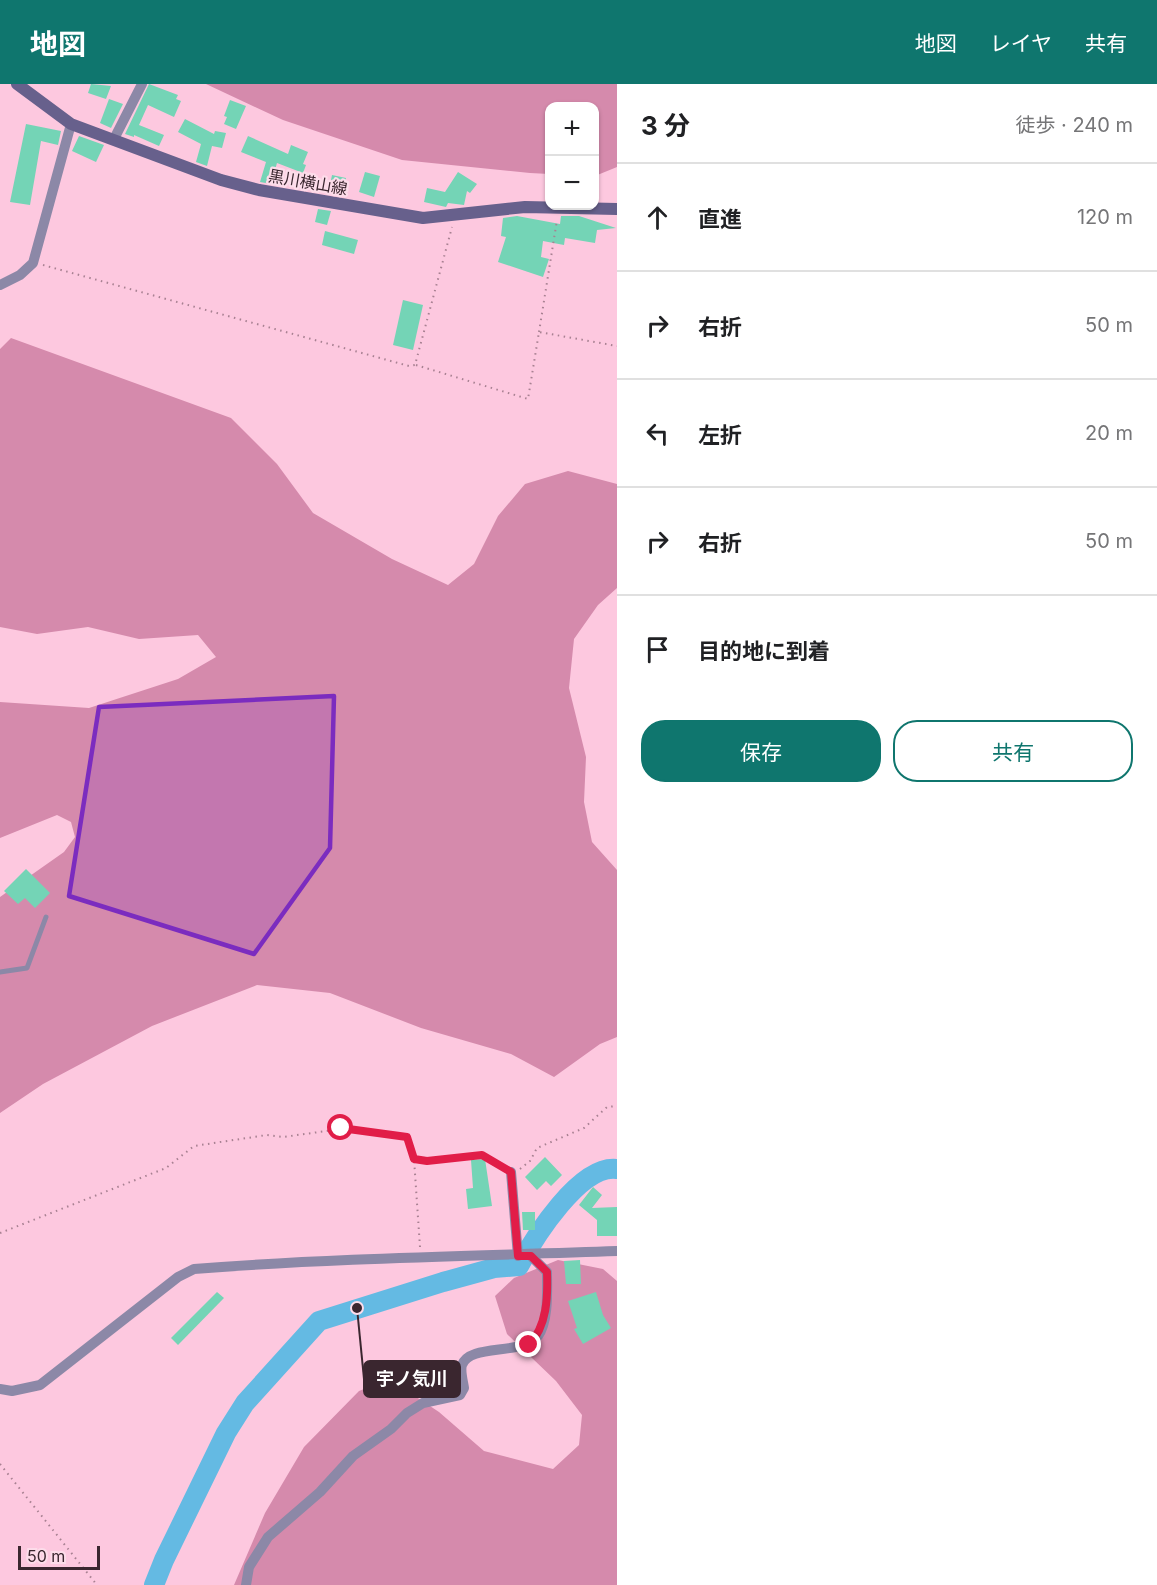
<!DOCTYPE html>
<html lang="ja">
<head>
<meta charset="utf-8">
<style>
  :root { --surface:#fff; --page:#f6f6f6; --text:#202124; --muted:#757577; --line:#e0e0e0; --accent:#0f766e }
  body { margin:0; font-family:Inter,"Noto Sans JP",sans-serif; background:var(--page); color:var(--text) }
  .controls { position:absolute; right:18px; top:18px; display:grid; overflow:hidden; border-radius:12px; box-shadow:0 2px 4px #0004 }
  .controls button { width:54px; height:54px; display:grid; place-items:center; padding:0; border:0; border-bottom:2px solid var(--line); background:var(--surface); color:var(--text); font:30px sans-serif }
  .scale { position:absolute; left:18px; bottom:15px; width:82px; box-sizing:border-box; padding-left:6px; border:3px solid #3a262f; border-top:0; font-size:16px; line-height:21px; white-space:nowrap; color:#3a262f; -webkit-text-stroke:4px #fddcea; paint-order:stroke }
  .stop { position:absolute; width:18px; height:18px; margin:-14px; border:4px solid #e11d48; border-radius:50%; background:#fff }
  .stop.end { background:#e11d48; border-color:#fff; box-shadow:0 2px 6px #0008 }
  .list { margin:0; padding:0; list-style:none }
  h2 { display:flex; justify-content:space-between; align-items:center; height:78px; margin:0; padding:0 24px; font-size:26px }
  h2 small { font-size:20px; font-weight:400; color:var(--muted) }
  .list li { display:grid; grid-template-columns:39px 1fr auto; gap:18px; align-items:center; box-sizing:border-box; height:108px; padding:0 24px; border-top:2px solid var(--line) }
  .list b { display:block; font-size:22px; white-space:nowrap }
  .list em { font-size:20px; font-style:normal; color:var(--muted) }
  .actions { display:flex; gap:12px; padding:18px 24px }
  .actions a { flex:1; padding:14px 0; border:2px solid var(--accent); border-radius:24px; text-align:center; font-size:21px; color:var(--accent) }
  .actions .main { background:var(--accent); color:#fff }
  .icon { flex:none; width:33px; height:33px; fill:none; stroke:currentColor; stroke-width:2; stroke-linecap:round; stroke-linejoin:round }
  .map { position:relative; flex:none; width:617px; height:1501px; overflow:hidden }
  header { display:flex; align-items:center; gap:36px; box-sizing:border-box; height:84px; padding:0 30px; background:var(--accent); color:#fff }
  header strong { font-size:28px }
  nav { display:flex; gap:33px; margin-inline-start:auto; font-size:21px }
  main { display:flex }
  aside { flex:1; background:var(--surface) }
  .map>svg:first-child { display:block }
</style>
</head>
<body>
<header>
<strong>地図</strong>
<nav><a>地図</a><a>レイヤ</a><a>共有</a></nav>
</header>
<main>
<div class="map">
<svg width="617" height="1501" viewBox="0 0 617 1501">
  <rect width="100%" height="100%" fill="#fdc8df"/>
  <g fill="#d58aac">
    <path d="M206,0H617V83L595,92L594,22H550L549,90L530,89L402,76L283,36Z"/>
    <path d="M11,254L231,334L277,380L313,429L392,475L448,501L474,480L498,432L525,400L568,387L617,400V504L598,521L574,555L569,604L586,673L584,718L592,758L617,786V953L600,960L554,993L511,970L421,944L330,909L257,901L152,942L43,1000L0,1029V813L64,768L75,753L71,738L57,731L0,754V618L89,624L178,595L216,573L198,551L139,555L88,543L37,550L0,543V265Z"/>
    <path d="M558,1176L603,1185L617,1197V1501H234L265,1429L304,1363L359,1307L389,1295L439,1328L484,1367L553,1385L579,1361L582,1331L556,1297L507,1250L495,1212L514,1194Z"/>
  </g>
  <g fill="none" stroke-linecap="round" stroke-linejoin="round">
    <path stroke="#64bae3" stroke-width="20" d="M154,1501L164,1476L226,1349L245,1319L319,1237L443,1198L494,1184L519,1182C534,1154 580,1080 617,1085"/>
  </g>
  <g fill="#74d4b6">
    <path d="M91,0L111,2L106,15L88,9Z"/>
    <path d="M149,0L178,11L176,15L181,17L174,33L148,21L139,41L164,51L159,62L134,51V53L125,50Z"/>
    <path d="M109,15L123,20L111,44L100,39Z"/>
    <path d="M230,16L246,22L236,45L224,40L227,33L224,32Z"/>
    <path d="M185,35L214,50L215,47L226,49L222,64L212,62L207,82L196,78L201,60L178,48Z"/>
    <path d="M26,40L61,47L58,61L41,57L30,121L10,118Z"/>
    <path d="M79,52L104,61L96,78L72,67Z"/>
    <path d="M248,52L288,70L291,61L308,68L303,80L306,81L303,89L277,79L271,100L260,98L266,78L241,68Z"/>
    <path d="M365,88L380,92L374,113L359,108Z"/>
    <path d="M458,88L477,100L470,109L467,107L464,121L448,119L446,123L424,118L427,104L445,108Z"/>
    <path d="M332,91L346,94L343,109L329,106Z"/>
    <path d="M318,125L331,127L327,141L315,138Z"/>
    <path d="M517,132L560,140L561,132H579L616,144L597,146L595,159L565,154L564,161L543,157L541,173L549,175L543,193L498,178L506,153L501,152L503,134Z"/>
    <path d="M325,147L358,156L354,170L322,161Z"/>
    <path d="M403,216L423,221L413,266L393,261Z"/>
    <path d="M26,785L50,809L35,824L25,814L18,820L4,807Z"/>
    <path d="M545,1073L562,1091L551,1102L546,1097L537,1106L525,1093Z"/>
    <path d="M485,1075L492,1122L468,1125L466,1105L473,1104L471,1076Z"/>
    <path d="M593,1103L602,1111L592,1124L617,1123V1152H597V1136L579,1121Z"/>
    <path d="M522,1128H535V1146H523Z"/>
    <path d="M580,1176L581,1200H566L564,1177Z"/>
    <path d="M217,1208L224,1214L178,1261L171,1254Z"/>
    <path d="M596,1208L603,1231L611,1244L583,1260L574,1245L577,1244L568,1217Z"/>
  </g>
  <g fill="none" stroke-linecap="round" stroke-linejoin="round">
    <g stroke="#a88192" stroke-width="2" stroke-dasharray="1.5 4.5" stroke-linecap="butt">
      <path d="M43,181L409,282L415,281L452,143"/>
      <path d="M539,248L557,136"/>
      <path d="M416,281L528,315L539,248L617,262"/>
      <path d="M520,1085L530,1077L537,1064L584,1044L607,1023L617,1022"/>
      <path d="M0,1149L166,1084L194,1062L267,1051L283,1053L341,1045L407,1053L414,1075"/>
      <path d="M420,1163L414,1075L427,1077L482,1071L501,1083"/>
      <path d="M0,1380L97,1501"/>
    </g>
    <path stroke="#8c88a7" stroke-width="5" d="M0,888L27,884L46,833"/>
    <g stroke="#8c88a7" stroke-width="10">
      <path d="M114,55L142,0"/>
      <path d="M0,201L20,191L33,179L71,40"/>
      <path d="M511,1088L518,1172"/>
      <path d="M0,1305L12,1307L40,1301L178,1193L194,1185C335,1174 476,1172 617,1167"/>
      <path d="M246,1501L249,1483L268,1453L320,1408L353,1372L391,1345L407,1329L423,1319L460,1311L464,1304C463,1297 460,1287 462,1281C470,1259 522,1272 538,1252C549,1237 547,1205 547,1188L531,1172"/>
    </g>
    <path stroke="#67608c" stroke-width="12" d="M17,0L71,40L221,96L259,106L423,134L525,123L617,125"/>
  </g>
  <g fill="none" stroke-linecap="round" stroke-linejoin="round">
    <path stroke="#e11d48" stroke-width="8" d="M341,1044L407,1053L414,1075L427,1077L482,1071L511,1088L518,1172H531L547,1188C548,1213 547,1242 529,1261"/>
  </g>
  <path fill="#7b2cbf" fill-opacity="0.2" stroke="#7b2cbf" stroke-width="4.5" stroke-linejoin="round" d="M334,612L330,764L254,870L69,812L99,623Z"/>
  <g text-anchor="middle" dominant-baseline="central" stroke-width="4.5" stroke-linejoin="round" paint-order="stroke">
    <g font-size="16" fill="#3a262f" stroke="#fddcea">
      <text transform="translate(308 98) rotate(10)">黒川横山線</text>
    </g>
  </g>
  <path fill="none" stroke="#3a262f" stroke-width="2" d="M357 1224L364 1295"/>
  <circle fill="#3a262f" stroke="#fddcea" stroke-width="2" cx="357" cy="1224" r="6"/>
  <rect fill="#3a262f" stroke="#3a262f" stroke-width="2" x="364" y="1277" width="96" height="36" rx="6"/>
  <g font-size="18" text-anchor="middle" font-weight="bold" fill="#fff">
    <text x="412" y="1301">宇ノ気川</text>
  </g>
</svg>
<div class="controls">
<button>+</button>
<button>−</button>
</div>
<div class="scale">50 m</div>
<div class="stop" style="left:341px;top:1044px"></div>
<div class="stop end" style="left:529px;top:1261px"></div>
</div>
<aside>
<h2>3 分<small>徒歩 · 240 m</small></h2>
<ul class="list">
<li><svg class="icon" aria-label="ahead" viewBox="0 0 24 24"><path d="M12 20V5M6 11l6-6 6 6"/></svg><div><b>直進</b></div><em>120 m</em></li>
<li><svg class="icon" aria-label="right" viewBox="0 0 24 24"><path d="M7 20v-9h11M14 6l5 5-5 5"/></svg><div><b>右折</b></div><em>50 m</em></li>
<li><svg class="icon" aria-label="left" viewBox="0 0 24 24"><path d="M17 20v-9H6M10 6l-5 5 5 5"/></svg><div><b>左折</b></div><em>20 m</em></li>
<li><svg class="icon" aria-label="right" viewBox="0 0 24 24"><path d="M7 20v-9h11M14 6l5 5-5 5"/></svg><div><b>右折</b></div><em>50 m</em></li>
<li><svg class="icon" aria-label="arrive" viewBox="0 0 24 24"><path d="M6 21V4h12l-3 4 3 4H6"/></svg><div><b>目的地に到着</b></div></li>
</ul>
<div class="actions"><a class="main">保存</a><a>共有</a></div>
</aside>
</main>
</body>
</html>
